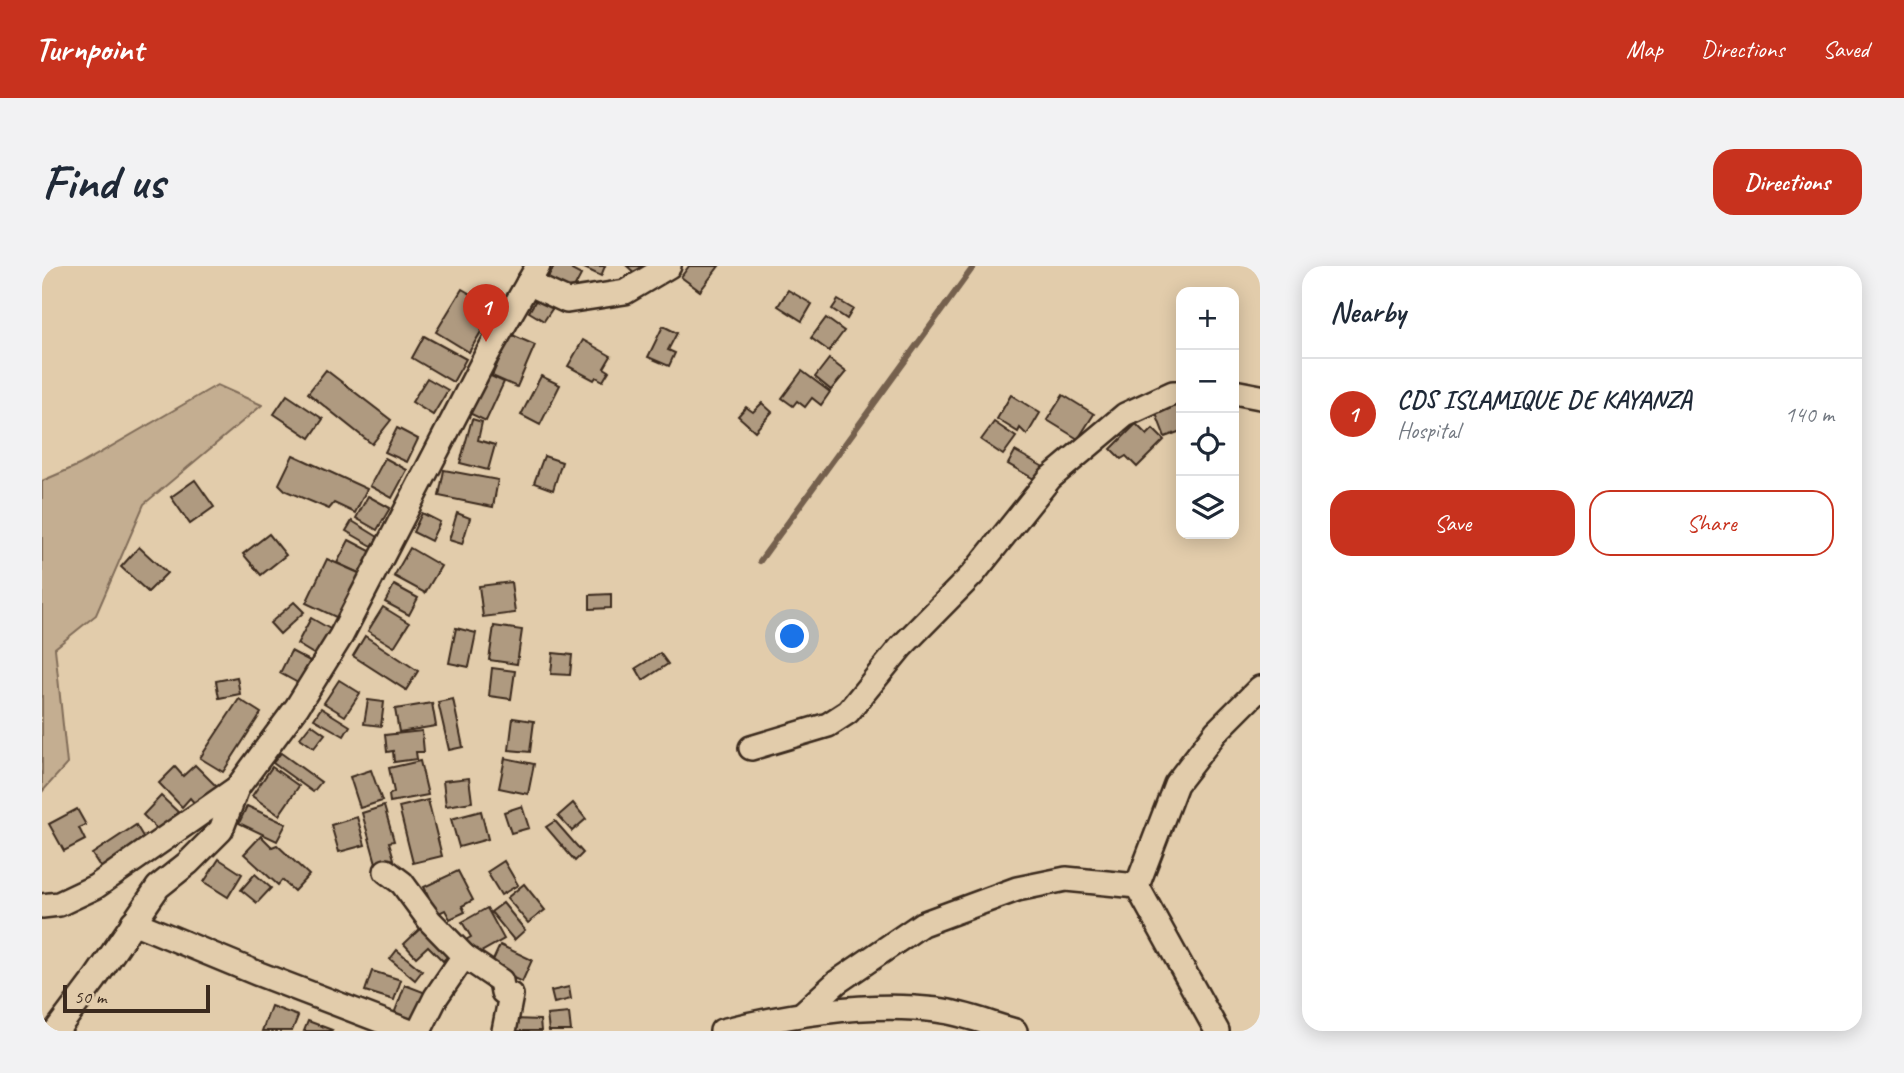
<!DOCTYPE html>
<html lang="en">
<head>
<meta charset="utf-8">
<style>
  :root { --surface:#fff; --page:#f2f2f3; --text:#1f2937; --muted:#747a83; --line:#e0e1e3; --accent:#c8321e }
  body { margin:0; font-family:Caveat,sans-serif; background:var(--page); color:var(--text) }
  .controls { position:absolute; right:21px; top:21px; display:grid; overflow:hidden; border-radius:14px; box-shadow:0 4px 18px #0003 }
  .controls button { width:63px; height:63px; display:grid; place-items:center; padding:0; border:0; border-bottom:2px solid var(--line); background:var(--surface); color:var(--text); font:35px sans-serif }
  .scale { position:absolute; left:21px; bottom:18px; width:147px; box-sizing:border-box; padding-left:7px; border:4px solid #3b2a1e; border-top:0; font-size:19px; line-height:24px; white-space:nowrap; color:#3b2a1e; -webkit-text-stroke:5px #e2ccab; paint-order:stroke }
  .you { position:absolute; left:751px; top:371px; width:24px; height:24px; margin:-18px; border:5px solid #fff; border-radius:50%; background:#1a73e8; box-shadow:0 0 0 10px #1a73e833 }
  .badge { display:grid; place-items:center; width:46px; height:46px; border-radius:50%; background:var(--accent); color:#fff; font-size:23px; font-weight:700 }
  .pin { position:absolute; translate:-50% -58px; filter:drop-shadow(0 2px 4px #0008) }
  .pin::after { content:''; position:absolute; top:37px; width:24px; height:21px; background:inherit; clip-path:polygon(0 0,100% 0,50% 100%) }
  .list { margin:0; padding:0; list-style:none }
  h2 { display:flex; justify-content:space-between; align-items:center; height:91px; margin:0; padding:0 28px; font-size:30px }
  h2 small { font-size:23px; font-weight:400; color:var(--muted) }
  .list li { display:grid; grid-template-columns:46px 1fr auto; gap:21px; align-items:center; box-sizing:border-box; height:112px; padding:0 28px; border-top:2px solid var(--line) }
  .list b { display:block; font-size:26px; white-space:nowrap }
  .list p { margin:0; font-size:23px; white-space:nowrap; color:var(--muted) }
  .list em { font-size:23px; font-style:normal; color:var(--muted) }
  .actions { display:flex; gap:14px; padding:21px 28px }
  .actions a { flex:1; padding:16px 0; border:2px solid var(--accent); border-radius:21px; text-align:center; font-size:24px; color:var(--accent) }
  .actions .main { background:var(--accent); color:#fff }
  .icon { flex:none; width:38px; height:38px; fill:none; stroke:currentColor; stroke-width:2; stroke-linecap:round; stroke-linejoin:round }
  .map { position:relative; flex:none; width:1218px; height:765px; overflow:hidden; border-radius:21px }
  header { display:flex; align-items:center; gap:42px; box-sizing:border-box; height:98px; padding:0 35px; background:var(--accent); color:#fff }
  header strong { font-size:33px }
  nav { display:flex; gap:38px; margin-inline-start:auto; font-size:24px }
  .intro { display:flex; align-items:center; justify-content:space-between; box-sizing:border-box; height:168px; padding:0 42px }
  h1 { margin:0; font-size:49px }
  .button { padding:18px 32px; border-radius:21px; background:var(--accent); color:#fff; font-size:24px; font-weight:700 }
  main { display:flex; gap:42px; padding:0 42px }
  aside { flex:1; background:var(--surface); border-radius:21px; box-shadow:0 4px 18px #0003 }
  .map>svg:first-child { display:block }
</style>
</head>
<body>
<header>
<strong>Turnpoint</strong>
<nav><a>Map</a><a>Directions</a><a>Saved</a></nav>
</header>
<div class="intro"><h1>Find us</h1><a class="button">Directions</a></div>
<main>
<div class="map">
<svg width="1218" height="765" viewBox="0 0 1218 765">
  <rect width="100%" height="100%" fill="#e2ccab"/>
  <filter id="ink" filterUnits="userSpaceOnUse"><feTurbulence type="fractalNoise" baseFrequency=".0143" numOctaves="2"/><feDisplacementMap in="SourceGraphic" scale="14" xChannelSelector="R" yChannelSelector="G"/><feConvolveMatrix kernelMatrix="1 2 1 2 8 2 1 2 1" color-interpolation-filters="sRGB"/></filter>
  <g filter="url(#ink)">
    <path fill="#c4ae91" stroke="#806c58" stroke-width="2" d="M175,119L220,139L102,238L54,349L13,382L25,498L0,526V215L37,199Z"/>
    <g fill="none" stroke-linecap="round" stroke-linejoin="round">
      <path stroke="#74614e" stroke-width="6" d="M718,295L932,0"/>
    </g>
    <g fill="#af9a80" stroke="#3b2a1e" stroke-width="2">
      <path d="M512,0H532L530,4L539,9L529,28L504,16Z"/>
      <path d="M538,0H563L559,10Z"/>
      <path d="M585,0H604L595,9Z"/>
      <path d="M647,0H677L658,25L639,11Z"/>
      <path d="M420,23L453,42L427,86L394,66Z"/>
      <path d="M746,24L770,38L760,55L736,40Z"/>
      <path d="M498,27L514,37L502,55L487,46Z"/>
      <path d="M796,34L811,43L805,53L790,43Z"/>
      <path d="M784,52L802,65L787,85L769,72Z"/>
      <path d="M621,60L635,67L626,84L633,87L627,100L606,91Z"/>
      <path d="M468,68L493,79L475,121L450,110Z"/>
      <path d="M382,70L424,93L411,116L370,92Z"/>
      <path d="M541,74L569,90L562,102L567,105L561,115L554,111L552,114L526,100Z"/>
      <path d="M787,93L804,106L789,124L773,111Z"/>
      <path d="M284,104L349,154L330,178L266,127Z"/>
      <path d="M760,105L788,126L779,139L770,132L763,141L755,135L751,140L740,132Z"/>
      <path d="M442,107L462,116L444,155L425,146Z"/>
      <path d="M499,110L518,119L498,159L479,149Z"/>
      <path d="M385,112L406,124L391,149L370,136Z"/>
      <path d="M245,129L281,153L268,172L232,148Z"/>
      <path d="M969,129L998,147L985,169L978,162L976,166L955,153Z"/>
      <path d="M1021,129L1052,148L1036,173L1005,154Z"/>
      <path d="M1139,136V165L1123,171L1113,145Z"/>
      <path d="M720,137L730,146L713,165L696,150L704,141L711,146Z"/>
      <path d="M430,153L440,156L436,174L453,179L446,204L418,197Z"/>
      <path d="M952,156L974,171L961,189L939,174Z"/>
      <path d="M1094,158L1105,169L1111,163L1122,174L1095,201L1084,190L1079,193L1069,183Z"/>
      <path d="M355,162L376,173L365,196L343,186Z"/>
      <path d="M973,185L1007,204L999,217L966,198Z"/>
      <path d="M251,189L325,223L313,247L292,237L287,243L244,225L237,218Z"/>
      <path d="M502,190L520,196L511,224L492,217Z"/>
      <path d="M343,192L365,204L350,232L328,220Z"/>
      <path d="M402,204L456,214L451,241L397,230Z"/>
      <path d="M153,214L172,241L148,258L129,231Z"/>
      <path d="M326,230L348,242L335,264L314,252Z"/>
      <path d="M380,247L398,256L389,275L371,266Z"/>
      <path d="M415,247L428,252L420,278L407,274Z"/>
      <path d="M310,255L336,271L330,280L304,265Z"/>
      <path d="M227,268L244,289L219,309L201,288Z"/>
      <path d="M307,274L330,286L319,308L295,297Z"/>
      <path d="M97,281L125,307L106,326L79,301Z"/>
      <path d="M368,282L399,300L383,327L352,310Z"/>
      <path d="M285,293L319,308L298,353L264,337Z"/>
      <path d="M469,316L473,347L441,351L437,320Z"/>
      <path d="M352,319L376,332L367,349L343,336Z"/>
      <path d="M569,328V342L548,343V329Z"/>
      <path d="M252,336L262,346L238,368L228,357Z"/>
      <path d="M341,341L367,357L352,381L326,365Z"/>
      <path d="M269,352L290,364L275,390L255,378Z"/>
      <path d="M452,360L480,364L475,398L447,394Z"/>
      <path d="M414,362L434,367L427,401L407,397Z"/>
      <path d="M323,370L376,405L364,424L311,390Z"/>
      <path d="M249,385L268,395L256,417L238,407Z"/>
      <path d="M511,387L530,389L528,409L509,408Z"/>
      <path d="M618,387L626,398L601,414L594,402Z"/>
      <path d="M450,402L473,405L469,433L447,430Z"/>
      <path d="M195,411L198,428L177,432L174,415Z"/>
      <path d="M297,414L318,427L303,450L282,437Z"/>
      <path d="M197,433L219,447L181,506L158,492Z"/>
      <path d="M411,433L421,481L407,484L396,436Z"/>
      <path d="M326,434L342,436L339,460L322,458Z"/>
      <path d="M390,437L394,460L357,466L353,443Z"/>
      <path d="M279,442L308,460L302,470L272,453Z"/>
      <path d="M471,452L492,455L488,486L467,484Z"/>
      <path d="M269,458L283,468L272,482L258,472Z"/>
      <path d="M380,465L382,486H374L375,493L352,496L351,485L345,486L343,469Z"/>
      <path d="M239,487L279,516L271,526L231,497Z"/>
      <path d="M463,492L492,498L486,528L457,522Z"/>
      <path d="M378,495L386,529L348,536L347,529L352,526L347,502Z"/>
      <path d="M153,499L175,521L155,540L148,532L140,541L117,517L133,501L141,510Z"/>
      <path d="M230,501L257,520L237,549L210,530Z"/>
      <path d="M329,504L340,535L318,542L308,511Z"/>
      <path d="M427,512L430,536L404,540L401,515Z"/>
      <path d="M119,530L136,546L117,565L101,549Z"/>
      <path d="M386,534L400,590L371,597L357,541Z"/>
      <path d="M531,537L544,553L530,565L516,550Z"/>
      <path d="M205,540L244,558L235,575L197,557Z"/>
      <path d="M342,540L352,575L347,576L352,593L334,597L320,547Z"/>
      <path d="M480,540L487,562L469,567L462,546Z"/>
      <path d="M35,543L44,559L37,562L43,574L22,585L7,558Z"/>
      <path d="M439,545L446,573L417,581L409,553Z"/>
      <path d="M315,551L323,579L297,586L289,559Z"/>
      <path d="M513,555L541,587L533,595L504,561Z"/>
      <path d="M94,559L103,574L59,602L50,588Z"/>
      <path d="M219,570L230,581L235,579L267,609L252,625L240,614L236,619L202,588Z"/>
      <path d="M177,593L200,608L186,631L162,616Z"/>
      <path d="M462,595L476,619L459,629L445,606Z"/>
      <path d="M416,605L431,634L420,640L423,646L408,653L403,644L395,648L382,621Z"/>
      <path d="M213,608L229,622L215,637L199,624Z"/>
      <path d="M482,618L503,644L486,657L465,632Z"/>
      <path d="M461,637L483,664L472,674L449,646Z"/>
      <path d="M445,642L462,673L430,691L422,675L429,671L420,656Z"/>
      <path d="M383,658L410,686L401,695L386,680L374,691L362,678Z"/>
      <path d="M458,679L490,694L480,716L448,701Z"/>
      <path d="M355,684L380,705L373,714L348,693Z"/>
      <path d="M330,705L359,714L352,734L323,725Z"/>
      <path d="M363,719L384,727L373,756L352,748Z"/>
      <path d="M527,721L529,733L512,737L509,725Z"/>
      <path d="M229,740L256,750L250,765H220Z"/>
      <path d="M527,747L529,765H507L505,749Z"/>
      <path d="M472,753L498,754L499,765H472Z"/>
      <path d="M266,755L290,764L289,765H262Z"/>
    </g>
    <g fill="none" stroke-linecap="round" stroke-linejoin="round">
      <defs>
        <g id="minor">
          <path d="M486,17L525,35L583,26L627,0"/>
          <path d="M1192,126L1218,131"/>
          <path d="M709,482L786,459L806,446L859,381L931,308L1008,212L1083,149L1131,127H1139"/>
          <path d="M344,605L360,617L388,655L422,690L459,715L461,726L469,729L462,765"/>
          <path d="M1095,620L1134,518L1174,466L1218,422"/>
          <path d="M0,640L17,638L53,621L195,522L255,441L299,370L443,92L496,0"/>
          <path d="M91,656L217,708L366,765"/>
          <path d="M760,748L795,716L880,658L975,623L1024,613L1095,620L1175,765"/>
          <path d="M14,765L53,713L116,621L146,597L179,564L195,522"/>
          <path d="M377,765L394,731L422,690"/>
          <path d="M680,765C748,748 824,735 895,744C921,747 948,758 973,765"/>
        </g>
      </defs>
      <use href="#minor" stroke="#3b2a1e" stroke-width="28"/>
      <use href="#minor" stroke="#e2ccab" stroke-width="23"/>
    </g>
  </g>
</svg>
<div class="controls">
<button>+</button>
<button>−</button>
<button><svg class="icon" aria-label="locate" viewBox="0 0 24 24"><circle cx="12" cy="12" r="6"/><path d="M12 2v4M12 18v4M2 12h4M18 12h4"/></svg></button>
<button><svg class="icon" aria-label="layers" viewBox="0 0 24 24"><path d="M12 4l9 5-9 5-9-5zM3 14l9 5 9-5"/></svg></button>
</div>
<div class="scale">50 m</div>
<div class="you"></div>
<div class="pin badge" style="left:444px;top:76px">1</div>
</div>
<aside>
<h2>Nearby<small></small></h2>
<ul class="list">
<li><span class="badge">1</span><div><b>CDS ISLAMIQUE DE KAYANZA</b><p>Hospital</p></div><em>140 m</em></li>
</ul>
<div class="actions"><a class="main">Save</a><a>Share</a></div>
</aside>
</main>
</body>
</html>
